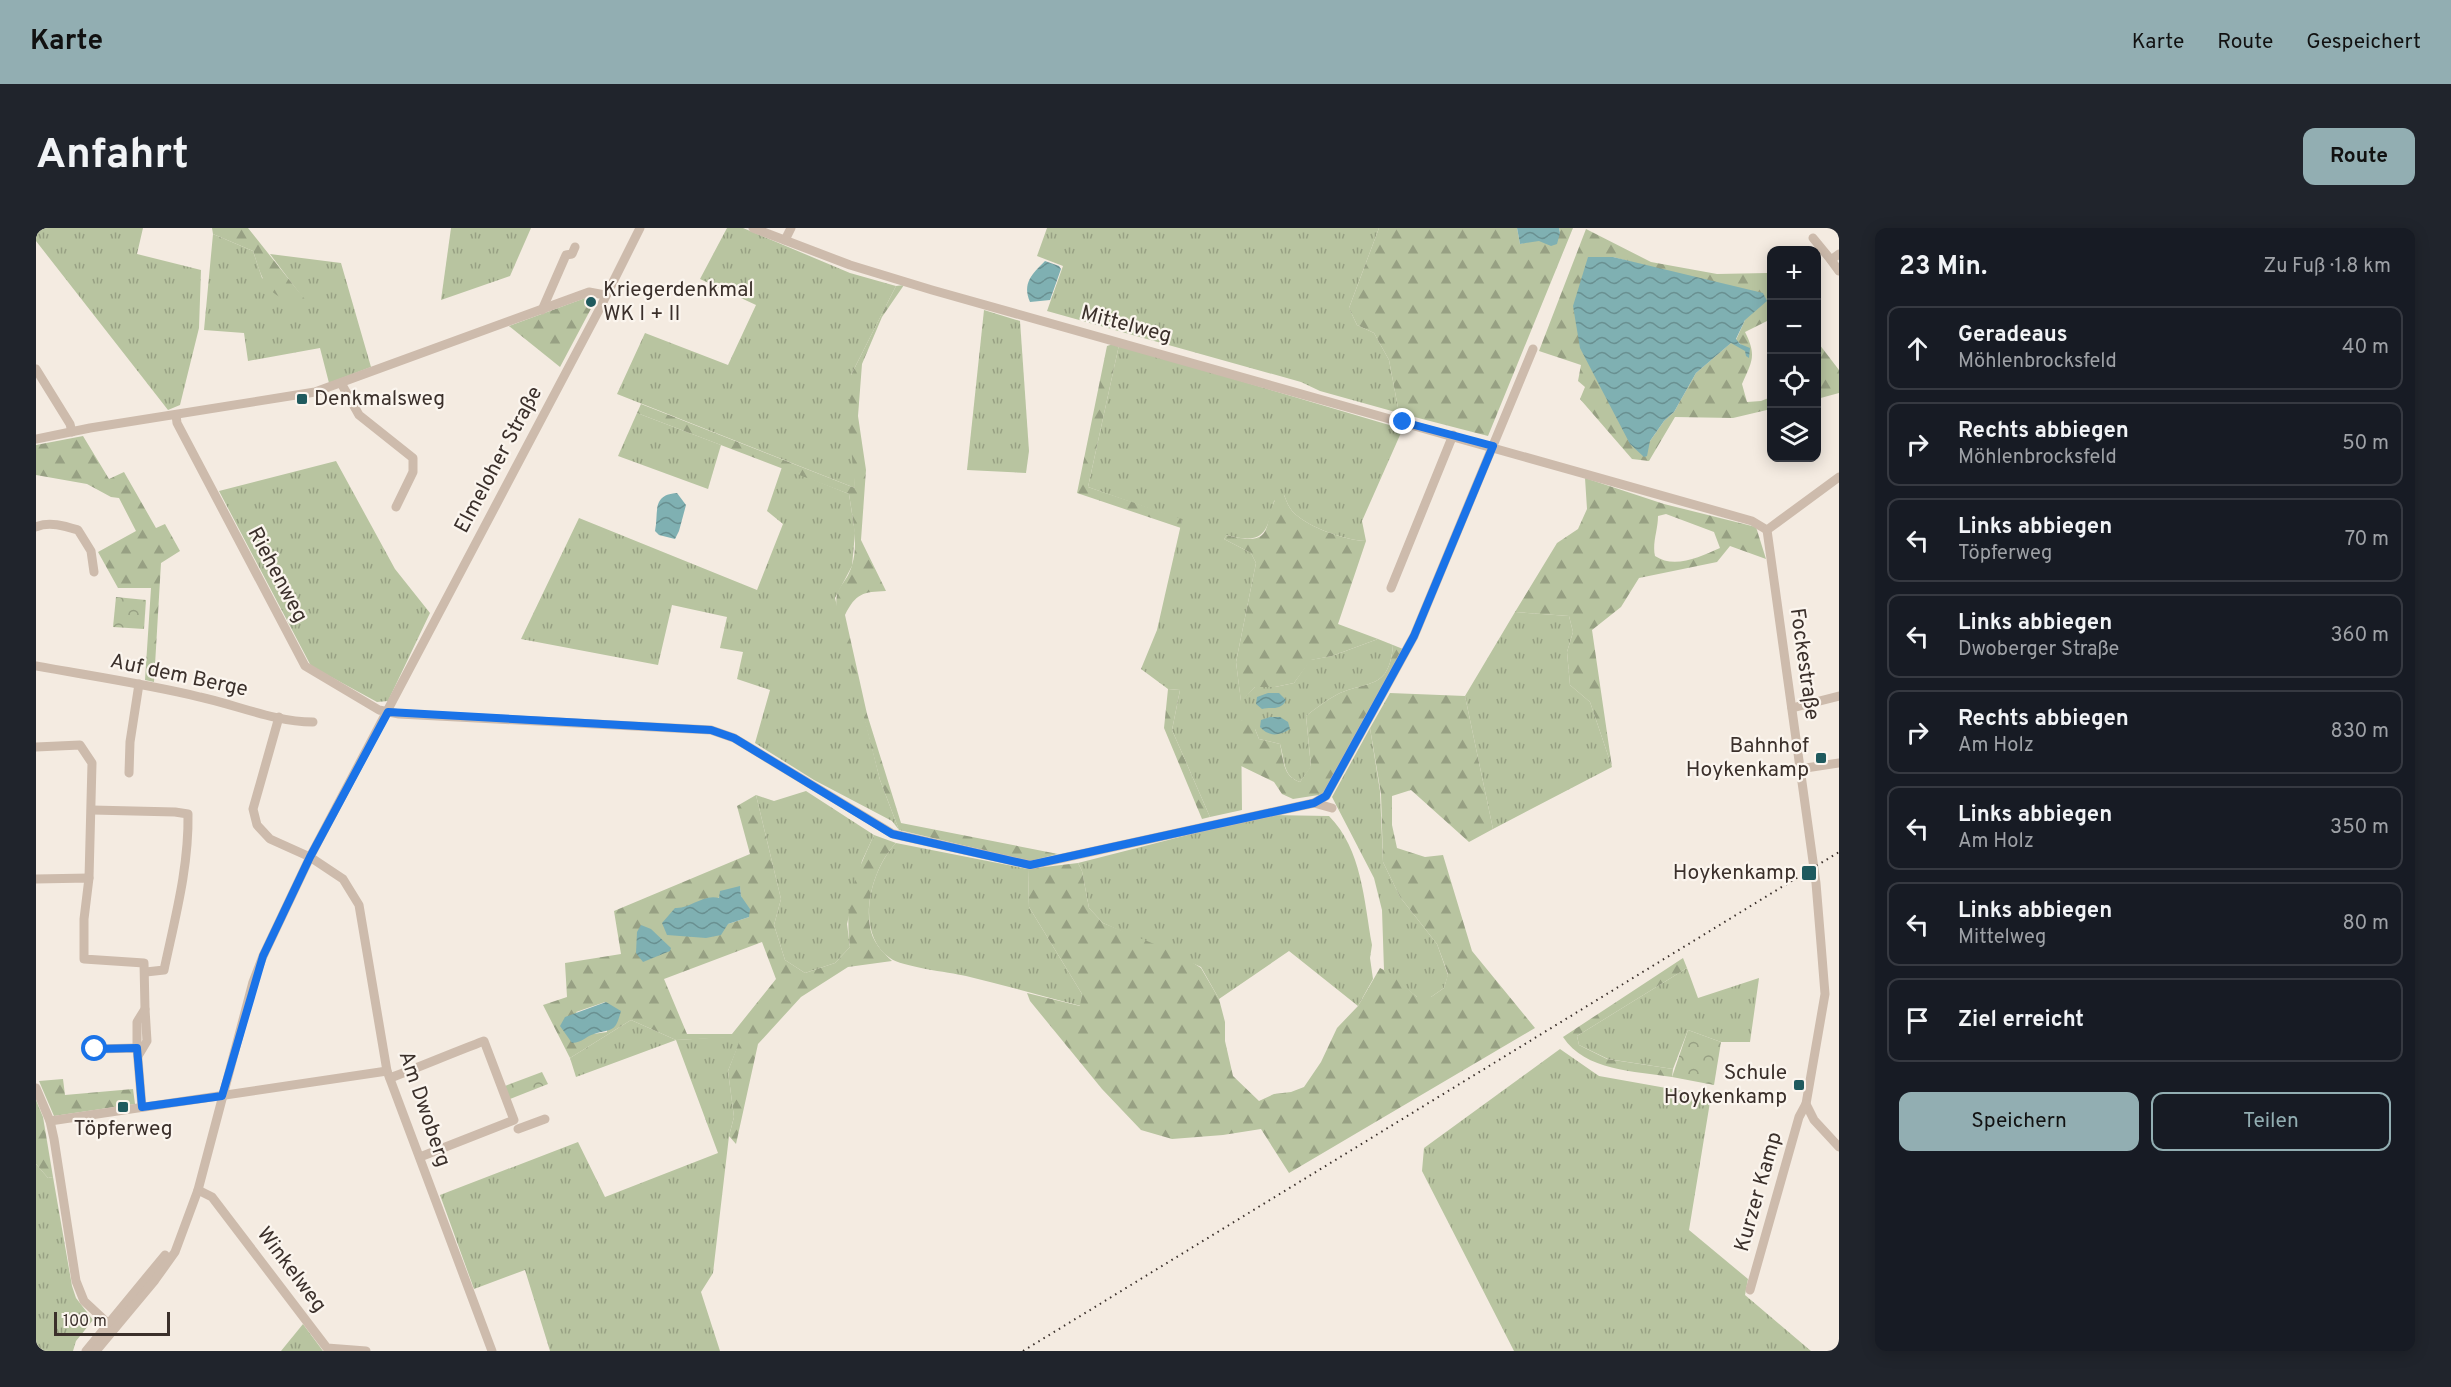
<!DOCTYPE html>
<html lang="de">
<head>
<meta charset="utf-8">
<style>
  :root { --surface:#171b24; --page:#20242c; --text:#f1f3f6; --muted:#9ea1a6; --line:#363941; --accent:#92aeb2 }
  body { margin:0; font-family:Overpass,sans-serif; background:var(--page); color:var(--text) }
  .controls { position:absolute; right:18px; top:18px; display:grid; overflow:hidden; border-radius:12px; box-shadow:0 3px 15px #0003 }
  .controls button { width:54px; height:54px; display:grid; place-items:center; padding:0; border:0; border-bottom:2px solid var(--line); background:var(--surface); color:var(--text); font:30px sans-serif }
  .scale { position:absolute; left:18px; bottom:15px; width:116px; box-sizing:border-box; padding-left:6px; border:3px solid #3b302b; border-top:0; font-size:16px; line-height:21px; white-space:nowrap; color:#3b302b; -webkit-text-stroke:4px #fbf5ee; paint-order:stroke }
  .stop { position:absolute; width:18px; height:18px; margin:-14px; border:4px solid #1a73e8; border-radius:50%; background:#fff }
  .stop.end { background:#1a73e8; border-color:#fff; box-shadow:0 2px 6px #0008 }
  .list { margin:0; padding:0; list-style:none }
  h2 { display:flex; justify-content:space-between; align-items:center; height:78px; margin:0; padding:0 24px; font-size:26px }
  h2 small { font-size:20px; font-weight:400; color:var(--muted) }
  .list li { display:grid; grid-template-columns:39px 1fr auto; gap:18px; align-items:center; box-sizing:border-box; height:84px; margin:0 12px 12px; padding:0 12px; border:2px solid var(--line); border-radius:12px }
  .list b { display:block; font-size:22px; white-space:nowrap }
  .list p { margin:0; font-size:20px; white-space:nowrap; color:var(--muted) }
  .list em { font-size:20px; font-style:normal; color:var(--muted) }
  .actions { display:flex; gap:12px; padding:18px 24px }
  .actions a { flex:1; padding:14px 0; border:2px solid var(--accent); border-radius:12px; text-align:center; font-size:21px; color:var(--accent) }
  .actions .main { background:var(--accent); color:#111 }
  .icon { flex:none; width:33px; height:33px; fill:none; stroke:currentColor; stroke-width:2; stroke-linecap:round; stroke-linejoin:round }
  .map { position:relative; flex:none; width:1803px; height:1123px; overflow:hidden; border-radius:12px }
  header { display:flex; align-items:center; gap:36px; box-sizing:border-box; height:84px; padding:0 30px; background:var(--accent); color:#111 }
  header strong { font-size:28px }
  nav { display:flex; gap:33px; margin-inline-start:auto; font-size:21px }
  .intro { display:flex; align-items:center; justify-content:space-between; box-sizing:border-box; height:144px; padding:0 36px }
  h1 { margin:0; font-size:42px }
  .button { padding:15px 27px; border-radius:12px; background:var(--accent); color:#111; font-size:21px; font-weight:700 }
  main { display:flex; gap:36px; padding:0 36px }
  aside { flex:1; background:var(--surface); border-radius:12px; box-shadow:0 3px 15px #0003 }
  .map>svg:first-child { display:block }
</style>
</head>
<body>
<header>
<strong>Karte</strong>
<nav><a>Karte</a><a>Route</a><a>Gespeichert</a></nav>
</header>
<div class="intro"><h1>Anfahrt</h1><a class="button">Route</a></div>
<main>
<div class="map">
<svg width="1803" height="1123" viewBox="0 0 1803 1123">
  <defs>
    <pattern id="grass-tufts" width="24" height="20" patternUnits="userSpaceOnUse" patternTransform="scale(1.5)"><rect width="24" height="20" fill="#b8c4a0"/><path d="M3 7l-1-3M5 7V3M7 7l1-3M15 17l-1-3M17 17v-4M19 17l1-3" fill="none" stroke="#97a083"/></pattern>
    <pattern id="forest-firs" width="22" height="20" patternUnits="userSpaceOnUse" patternTransform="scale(1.5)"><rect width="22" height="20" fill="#b8c4a0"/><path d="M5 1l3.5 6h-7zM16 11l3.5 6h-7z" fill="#97a083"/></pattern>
    <pattern id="park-crowns" width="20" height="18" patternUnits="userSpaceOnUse" patternTransform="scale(1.5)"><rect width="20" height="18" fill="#b8c4a0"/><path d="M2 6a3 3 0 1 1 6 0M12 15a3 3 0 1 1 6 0" fill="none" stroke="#97a083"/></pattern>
    <pattern id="water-waves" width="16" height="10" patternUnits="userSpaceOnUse" patternTransform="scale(1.5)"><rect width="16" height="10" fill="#7fb0b2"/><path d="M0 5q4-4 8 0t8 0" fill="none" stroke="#699091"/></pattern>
  </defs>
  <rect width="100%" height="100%" fill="#f4ebe1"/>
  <g fill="url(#grass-tufts)">
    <path d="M0,0H107L101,26L165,42L163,100L144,177L132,182L0,13Z"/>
    <path d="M415,0H495L474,48L405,72Z"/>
    <path d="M691,0H707L814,45L860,58L815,147L819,260L581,166L609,105L692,137L720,77L664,51Z"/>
    <path d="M1011,0H1343L1313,80L1321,97L1338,105L1353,132L1363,185L1284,163L1265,154L1011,83L1027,38L1001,28Z"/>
    <path d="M177,6L217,23L226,50L270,74L234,26L305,35L335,139L293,155L284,120L212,133L208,105L168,102Z"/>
    <path d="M948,82L984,93L993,223L990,245L931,242Z"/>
    <path d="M1083,117L1360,199L1368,198L1326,293L1330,313C1311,313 1264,297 1254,280C1251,276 1250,271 1248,267L1238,273C1231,306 1227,317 1191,307L1188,311L1215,325L1220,335L1200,434L1205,473L1219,459H1239L1258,455L1274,432L1296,428L1342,411L1357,417C1353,463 1332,452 1302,466C1291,472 1280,480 1270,488L1275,539L1264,554C1246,548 1249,532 1244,516L1223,511L1219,501L1205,492L1206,582L1174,589L1136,502L1144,462L1132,461L1105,441L1121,402L1146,292L1052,259Z"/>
    <path d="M601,185L685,217L672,261L582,228Z"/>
    <path d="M300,233L359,341L394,385L352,473L341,474L275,438L183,263Z"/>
    <path d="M746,239L813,266L819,305L816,338L799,370L844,552L863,602L856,593L778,552L719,515L734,462L701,451L707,424L684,420L691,389L636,377L622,437L485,411L543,290L721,362L747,296L731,283Z"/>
    <path d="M1479,384L1533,388L1537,404L1531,424L1534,457L1554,474L1576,539L1457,601L1429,468Z"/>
    <path d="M1334,500L1344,563L1347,634L1364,669L1401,716L1412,747L1408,760L1395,769H1381L1348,742L1346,682L1338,650L1296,569Z"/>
    <path d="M770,563L838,607L826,633L811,696L814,719L799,735L769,745L749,732L738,697L745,671L720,567L738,573Z"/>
    <path d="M1230,587L1293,588C1326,621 1328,673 1336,717L1334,730L1337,751L1322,778L1253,723L1183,771L1165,739L1067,695L1053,680L1046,643L1042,635Z"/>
    <path d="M860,615L992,641L993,679L1046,766L1045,778C1006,768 968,757 930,748C912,744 866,739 854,730C818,705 834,642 860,615Z"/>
    <path d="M1651,740L1662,770L1723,750L1714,814H1685L1652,802L1637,841L1572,831L1543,817L1541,808Z"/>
    <path d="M595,792L640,812L706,808L692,843L698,889L693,908L677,1045L665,1064L684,1123H514L489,1042L438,1061L404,967L542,914L569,969L682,925L640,812L540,849L534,830Z"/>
    <path d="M1524,821L1563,848L1675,868L1653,1002L1712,1051L1709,1067L1775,1123H1478L1386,943L1388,920Z"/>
    <path d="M0,936L12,950L17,949L36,1058L40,1070L57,1092L40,1113L37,1123H0Z"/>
    <path d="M267,1096L287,1123H245Z"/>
  </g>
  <g fill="url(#forest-firs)" fill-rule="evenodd">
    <path d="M176,0H212L271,74C263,77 260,75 252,73C227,63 225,46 217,23L177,6Z"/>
    <path d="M1343,0H1481L1484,16L1524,5L1523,0H1537L1452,208L1363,185L1353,132L1338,105L1321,97L1313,80Z"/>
    <path d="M1550,1L1615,34L1681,46L1731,45L1735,50V91L1709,104C1721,128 1716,133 1706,156L1711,174L1725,173L1735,169V181L1697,190L1639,189L1613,233L1596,231L1544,171L1549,159L1542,153L1545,137L1503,123ZM1577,29L1621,41L1709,92L1700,112L1714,125L1696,114L1660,145L1638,184L1628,193L1614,213Z"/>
    <path d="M868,57L846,89L826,136L822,188L830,242L825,312L850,363C827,364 820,365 809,387L831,486L865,595L1022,626L994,633L863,602L844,552L801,385C797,356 810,359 816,337C823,315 816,288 813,266L601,185L605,176L819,260L813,199L815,147L860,58Z"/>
    <path d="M552,69L558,75L524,139L473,98Z"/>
    <path d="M1780,112L1803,142V165L1781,171Z"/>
    <path d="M1077,116L1083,117L1052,259L1146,291L1145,300L1041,265L1071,118Z"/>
    <path d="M47,208L73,251L88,244L120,300L129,296L144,323L125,335L118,454L109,452L115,360H82L62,324L100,303L83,270L75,269L51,256L0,247V217Z"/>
    <path d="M1549,250L1628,276L1720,299L1730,331L1694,318L1681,334L1603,350L1585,379L1556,402L1576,539L1554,474L1534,457L1531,424L1537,404L1533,388L1479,384L1521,315L1542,301L1551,281ZM1630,286L1678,304L1684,320C1664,329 1638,341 1619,328C1616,315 1622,302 1622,288Z"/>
    <path d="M1242,266L1248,267C1250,271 1251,276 1254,280C1264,297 1311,313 1330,313L1302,396L1342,411L1296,428L1275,432L1258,455L1239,459H1219L1205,474L1200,434L1220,335L1215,325L1188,311L1191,307C1242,321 1225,295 1242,266Z"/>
    <path d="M1357,417L1367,421L1289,566L1257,571L1246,566L1238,554L1205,538V492L1220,494L1219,501L1223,511L1244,516C1248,532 1246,548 1264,554L1275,538L1270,488C1280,480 1291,472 1302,466C1332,452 1353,463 1357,417Z"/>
    <path d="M1132,461L1144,462L1136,502L1174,589L1166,591L1128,500Z"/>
    <path d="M1354,465L1429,468L1457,601L1433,614L1375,562L1356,568V597L1361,620L1389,629L1407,627L1436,723L1499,800L1253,945L1225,901L1187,907L1136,911L1105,902L1066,861L994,773L991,765L1044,778L1046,766L993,679L992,641L1042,635L1046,643L1053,680L1067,695L1145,727L1165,740L1183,771L1189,794V813L1197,848L1223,873L1238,866L1255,864L1268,859L1285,834L1301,800L1322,778L1344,740L1354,745L1381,769H1395L1408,760L1412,746L1401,716L1364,669L1347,634L1345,566L1334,500Z"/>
    <path d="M720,567L745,671L738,697L749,732L769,745L799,735L814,719C808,672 819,649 838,607L860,615C841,635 829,671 834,699C836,713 846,724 856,733L812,739L765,769L722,816L700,916L693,908L698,889L692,843L705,809L640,812L595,792L534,830L507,777L531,769L529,735L585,726L578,683L714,626L701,578ZM704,659L705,668L713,689L692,696L639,680C661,682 685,669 704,659ZM726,714L740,751L696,806H651L628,751ZM569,774L571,804L557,806L540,784Z"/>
    <path d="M1647,730L1651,740L1541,808L1543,817L1571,831L1637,841L1636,849C1599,843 1549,843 1527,809Z"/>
    <path d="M27,851L29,867L97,861L99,876L18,888L3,853Z"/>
    <path d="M0,872L7,889L17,949L12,950L0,936Z"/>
  </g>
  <g fill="url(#park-crowns)">
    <path d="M80,369L110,372L108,401L77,399Z"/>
    <path d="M1652,802L1685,814L1678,857L1636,849Z"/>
    <path d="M506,844L512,856L474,871L469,858Z"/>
  </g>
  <g fill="url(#water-waves)">
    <path d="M1481,0H1523L1524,5L1521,16L1515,18L1503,13L1484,16Z"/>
    <path d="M1552,29H1577L1727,65L1731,73L1709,92L1700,111L1704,116L1714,120L1713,130L1710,128L1709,123L1695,115L1660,145L1638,184L1628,193L1614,213L1611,228L1608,229L1594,216L1544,120L1537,78Z"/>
    <path d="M1009,33L1023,38L1025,41L1014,72L994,74C986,55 996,46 1009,33Z"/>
    <path d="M641,265L650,277L643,303L639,311L623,307L619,303C623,284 615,267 641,265Z"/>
    <path d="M1232,465H1243L1250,472C1244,484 1235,478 1226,481L1220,476L1221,469Z"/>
    <path d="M1234,489H1244L1252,494L1254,501C1243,508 1233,509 1224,499L1225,492Z"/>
    <path d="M704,658L705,668L714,681L713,689L692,696L685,707L670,710L631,707L626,695L639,680C655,681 666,666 683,670L684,663Z"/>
    <path d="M605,697L615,701L635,720L634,723L607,734L600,725L601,704Z"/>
    <path d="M570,774L585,783C579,805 577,800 558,806C548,809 548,814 536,815L524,798L529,789Z"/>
  </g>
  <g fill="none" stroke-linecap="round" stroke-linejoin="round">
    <g stroke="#cdbbac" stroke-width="9">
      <path d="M717,0L814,37L896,62L1716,293L1731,302"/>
      <path d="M1777,10L1795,32"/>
      <path d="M749,12L755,0"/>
      <path d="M1803,26L1795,32L1803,43"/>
      <path d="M506,82L530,27L536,26L539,19"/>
      <path d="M0,141L34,196L36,204"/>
      <path d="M305,155L323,187L377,230V244L360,279"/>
      <path d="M140,187L141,195L269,438L343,482L363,486L675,502L698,510L857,606L995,637L1278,575L1296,580"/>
      <path d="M0,211L54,200L279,164L553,64L569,67"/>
      <path d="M0,299C13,293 29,298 42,302L55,323L58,344"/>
      <path d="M1731,302L1780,655L1785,716L1789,766L1770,876L1778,892L1803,919"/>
      <path d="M1731,302L1803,249"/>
      <path d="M1355,360L1417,207"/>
      <path d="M0,438C55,448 110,456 164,469C201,477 239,494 277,494"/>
      <path d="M1756,480L1803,468"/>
      <path d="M243,489L217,581L221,597L234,611L274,629L307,651L323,677L351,843L456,1123"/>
      <path d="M0,519L44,517L56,535L53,650"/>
      <path d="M1763,541L1803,535"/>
      <path d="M93,545L94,514L103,456"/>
      <path d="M1278,575L1290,568L1378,408L1497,121"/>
      <path d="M56,582L139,584L152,586C153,639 139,690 128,742L110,744"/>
      <path d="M0,651L53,650L48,691V731L108,735L109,781L101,794V820"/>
      <path d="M59,821L101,820L106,879"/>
      <path d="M102,828L111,813L109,781"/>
      <path d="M354,850C386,838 416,825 448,813L478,892L384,929"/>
      <path d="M0,860L14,893L18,911L40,1053L48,1073L78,1101"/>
      <path d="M14,893L351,843"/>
      <path d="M482,901L509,891"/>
      <path d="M162,962L176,969L291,1120L330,1123"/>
      <path d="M1714,1062L1763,889L1770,876"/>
      <path d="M50,1123L129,1027"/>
      <path d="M60,1123L119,1052L139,1024L162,962L217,754L227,728L274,629L563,82L604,0"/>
    </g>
    <path stroke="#3b302b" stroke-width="2" stroke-dasharray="1.5 4.5" stroke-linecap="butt" d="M987,1123L1803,624"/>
  </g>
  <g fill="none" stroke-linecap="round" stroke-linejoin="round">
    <path stroke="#1a73e8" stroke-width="8" d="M59,821L101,820L106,879L186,868L227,728L274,629L352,484L675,502L698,510L856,606L994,637L1278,575L1290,568L1378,408L1457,218L1367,194"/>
  </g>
  <g fill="#1f5a5e" stroke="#fbf5ee" stroke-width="2">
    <circle cx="555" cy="74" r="6"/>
    <rect x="260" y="165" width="12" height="12" rx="3"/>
    <rect x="1779" y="524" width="12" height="12" rx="3"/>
    <rect x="1765" y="637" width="16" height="16" rx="3"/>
    <rect x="1757" y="851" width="12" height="12" rx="3"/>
    <rect x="81" y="873" width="12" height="12" rx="3"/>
  </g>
  <g text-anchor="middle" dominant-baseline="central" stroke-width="4.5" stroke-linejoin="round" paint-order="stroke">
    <g font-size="21" fill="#3b302b" stroke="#fbf5ee" text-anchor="end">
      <text x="567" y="62" text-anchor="start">Kriegerdenkmal<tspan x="567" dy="24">WK I + II</tspan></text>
      <text x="278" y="171" text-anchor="start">Denkmalsweg</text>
      <text x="1773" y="518">Bahnhof<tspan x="1773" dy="24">Hoykenkamp</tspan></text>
      <text x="1760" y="645">Hoykenkamp</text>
      <text x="1751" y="845">Schule<tspan x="1751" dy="24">Hoykenkamp</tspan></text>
      <text x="87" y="901" text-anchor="middle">Töpferweg</text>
    </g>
    <g font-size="21" fill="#3b302b" stroke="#fbf5ee">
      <text transform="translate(1090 97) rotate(15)">Mittelweg</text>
      <text transform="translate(463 232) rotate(-62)">Elmeloher Straße</text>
      <text transform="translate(241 347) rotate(62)">Riehenweg</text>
      <text transform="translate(1768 436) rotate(82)">Fockestraße</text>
      <text transform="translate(143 448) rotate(12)">Auf dem Berge</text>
      <text transform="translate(388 881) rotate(71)">Am Dwoberg</text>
      <text transform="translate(1723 964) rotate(-74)">Kurzer Kamp</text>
      <text transform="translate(255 1042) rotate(53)">Winkelweg</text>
    </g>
  </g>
</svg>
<div class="controls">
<button>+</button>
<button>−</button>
<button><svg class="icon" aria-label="locate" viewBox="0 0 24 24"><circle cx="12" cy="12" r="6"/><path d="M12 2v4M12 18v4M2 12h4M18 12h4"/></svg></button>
<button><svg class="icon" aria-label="layers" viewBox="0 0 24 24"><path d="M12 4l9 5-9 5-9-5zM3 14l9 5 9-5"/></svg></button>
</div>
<div class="scale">100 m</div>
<div class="stop" style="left:59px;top:821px"></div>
<div class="stop end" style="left:1367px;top:194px"></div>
</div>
<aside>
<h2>23 Min.<small>Zu Fuß · 1.8 km</small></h2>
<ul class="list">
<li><svg class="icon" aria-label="ahead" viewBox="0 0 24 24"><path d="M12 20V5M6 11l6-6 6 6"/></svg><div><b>Geradeaus</b><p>Möhlenbrocksfeld</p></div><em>40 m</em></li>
<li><svg class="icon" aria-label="right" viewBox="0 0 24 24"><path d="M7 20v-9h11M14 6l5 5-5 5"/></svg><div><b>Rechts abbiegen</b><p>Möhlenbrocksfeld</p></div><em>50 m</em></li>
<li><svg class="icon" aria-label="left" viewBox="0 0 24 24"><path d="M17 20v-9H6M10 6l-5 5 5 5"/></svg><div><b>Links abbiegen</b><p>Töpferweg</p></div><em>70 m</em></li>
<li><svg class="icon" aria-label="left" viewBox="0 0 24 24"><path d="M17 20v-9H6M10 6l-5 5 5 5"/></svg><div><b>Links abbiegen</b><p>Dwoberger Straße</p></div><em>360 m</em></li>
<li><svg class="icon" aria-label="right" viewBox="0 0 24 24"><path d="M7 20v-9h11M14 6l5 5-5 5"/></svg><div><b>Rechts abbiegen</b><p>Am Holz</p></div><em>830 m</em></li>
<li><svg class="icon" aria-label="left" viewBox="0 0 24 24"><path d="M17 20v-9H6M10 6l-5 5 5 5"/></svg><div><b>Links abbiegen</b><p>Am Holz</p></div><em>350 m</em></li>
<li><svg class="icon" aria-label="left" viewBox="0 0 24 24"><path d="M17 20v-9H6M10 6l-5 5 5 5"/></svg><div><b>Links abbiegen</b><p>Mittelweg</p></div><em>80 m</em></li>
<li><svg class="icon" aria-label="arrive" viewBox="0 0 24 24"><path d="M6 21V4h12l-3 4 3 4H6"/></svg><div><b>Ziel erreicht</b></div></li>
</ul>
<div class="actions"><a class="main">Speichern</a><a>Teilen</a></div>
</aside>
</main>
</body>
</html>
